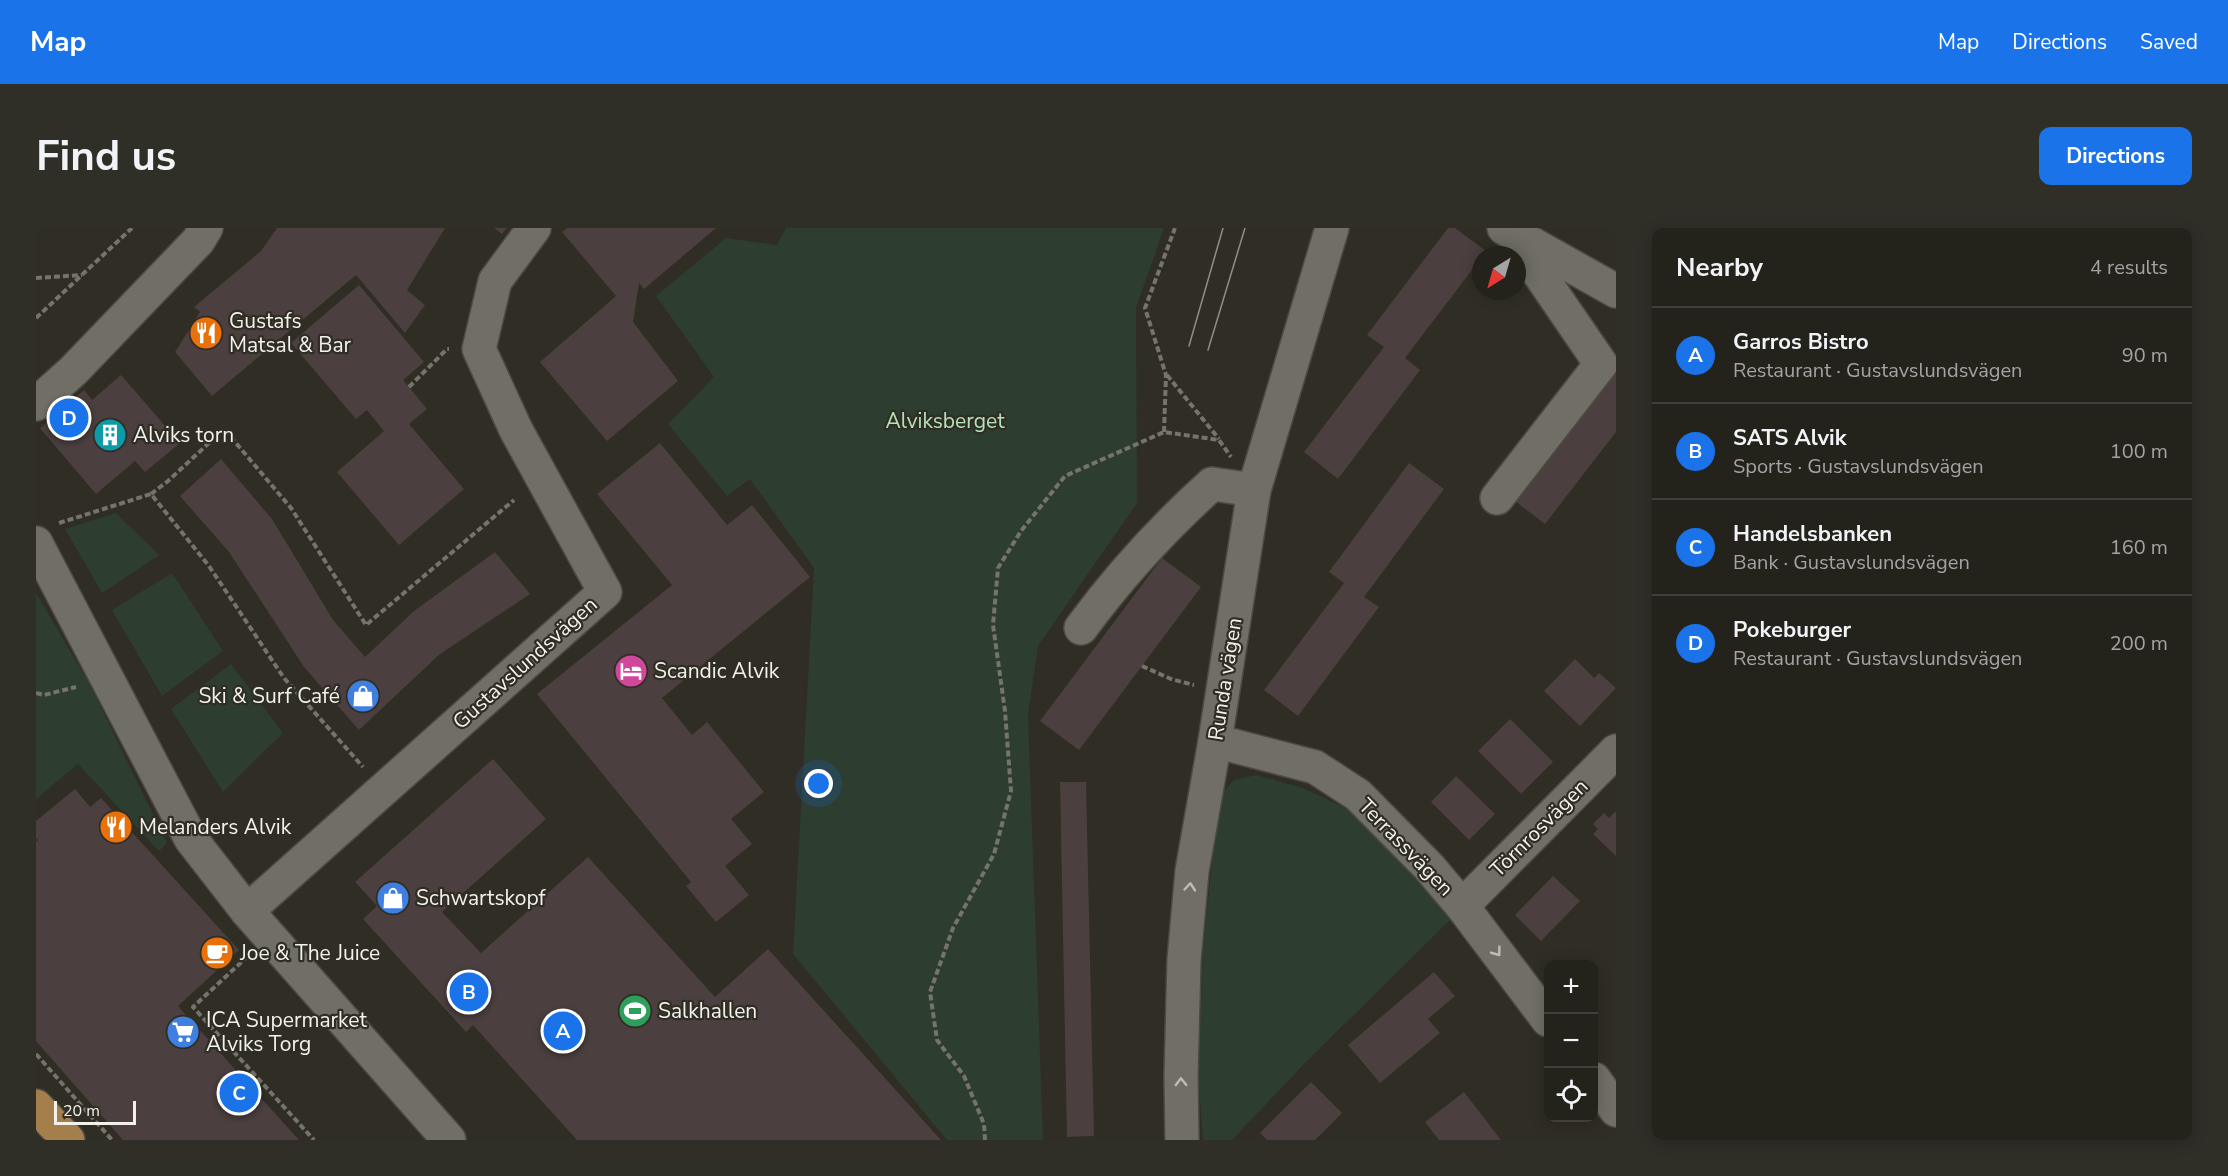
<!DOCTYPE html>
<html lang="en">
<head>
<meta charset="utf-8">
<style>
  :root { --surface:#23221b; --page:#2f2f28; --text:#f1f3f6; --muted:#a3a4a3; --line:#403f3a; --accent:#1a73e8 }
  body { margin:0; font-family:"Nunito Sans",sans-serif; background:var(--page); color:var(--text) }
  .controls { position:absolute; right:18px; bottom:18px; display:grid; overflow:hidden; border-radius:12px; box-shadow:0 3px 15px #0003 }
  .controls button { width:54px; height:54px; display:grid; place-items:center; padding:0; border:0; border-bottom:2px solid var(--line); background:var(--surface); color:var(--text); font:30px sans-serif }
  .compass { position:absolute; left:1436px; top:18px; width:54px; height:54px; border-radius:50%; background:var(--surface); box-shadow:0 3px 15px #0003; rotate:217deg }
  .scale { position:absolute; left:18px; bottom:15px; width:82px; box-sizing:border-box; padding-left:6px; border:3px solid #f2f1eb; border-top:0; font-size:16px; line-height:21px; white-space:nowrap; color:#f2f1eb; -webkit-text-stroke:4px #2f2d24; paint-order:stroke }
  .you { position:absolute; left:783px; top:556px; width:21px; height:21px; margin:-15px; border:4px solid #fff; border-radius:50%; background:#1a73e8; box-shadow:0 0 0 9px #1a73e833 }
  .badge { display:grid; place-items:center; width:39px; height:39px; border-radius:50%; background:var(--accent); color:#fff; font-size:20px; font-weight:700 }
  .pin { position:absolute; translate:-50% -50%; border:3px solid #fff; box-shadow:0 2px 6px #0006 }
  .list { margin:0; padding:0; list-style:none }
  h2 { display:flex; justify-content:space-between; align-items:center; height:78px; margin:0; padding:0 24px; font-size:26px }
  h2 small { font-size:20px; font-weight:400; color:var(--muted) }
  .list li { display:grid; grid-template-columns:39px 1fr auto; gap:18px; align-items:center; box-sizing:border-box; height:96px; padding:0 24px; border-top:2px solid var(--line) }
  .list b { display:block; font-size:22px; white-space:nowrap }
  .list p { margin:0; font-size:20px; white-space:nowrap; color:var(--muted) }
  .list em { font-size:20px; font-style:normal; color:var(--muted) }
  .icon { flex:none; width:33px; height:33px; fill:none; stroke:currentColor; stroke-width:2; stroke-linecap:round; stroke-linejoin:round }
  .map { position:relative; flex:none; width:1580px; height:912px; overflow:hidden; border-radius:12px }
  header { display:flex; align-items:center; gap:36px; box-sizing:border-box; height:84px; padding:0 30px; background:var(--accent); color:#fff }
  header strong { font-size:28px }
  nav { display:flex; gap:33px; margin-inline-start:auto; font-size:21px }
  .intro { display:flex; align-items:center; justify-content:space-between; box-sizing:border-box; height:144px; padding:0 36px }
  h1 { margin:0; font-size:42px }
  .button { padding:15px 27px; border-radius:12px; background:var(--accent); color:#fff; font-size:21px; font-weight:700 }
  main { display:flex; gap:36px; padding:0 36px }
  aside { flex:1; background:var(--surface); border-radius:12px; box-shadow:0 3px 15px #0003 }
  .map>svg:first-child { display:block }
</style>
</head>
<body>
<header>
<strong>Map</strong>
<nav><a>Map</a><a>Directions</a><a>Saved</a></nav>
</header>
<div class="intro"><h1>Find us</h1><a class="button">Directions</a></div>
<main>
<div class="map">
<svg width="1580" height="912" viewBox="0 0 1580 912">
  <rect width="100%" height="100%" fill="#2f2d24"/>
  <g fill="#2d3d2f">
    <path d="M750,0H1128L1100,80L1101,275L1002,418L992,487L1007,912H911L757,726L778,340L714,251L691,268L632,196L678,149L620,68L690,10L741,17Z"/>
    <path d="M80,285L123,327L66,365L29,301Z"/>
    <path d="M136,345L187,423L126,468L76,382Z"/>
    <path d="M0,365L53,455L131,615L123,623L42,536L0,571Z"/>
    <path d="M195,436L247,505L187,564L135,481Z"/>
    <path d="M1220,547L1267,560L1316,583L1416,690L1270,834L1196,912H1167L1162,846L1167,720L1183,568L1198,552Z"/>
  </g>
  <g fill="#4b3f3f">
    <path d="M241,0H409L371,62L389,77L369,105L320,47L176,168L139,124L164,84L158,79L225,23Z"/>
    <path d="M458,0H471L466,6Z"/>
    <path d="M531,0H680L608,61L603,55L597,94L642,153L571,213L504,134L580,68L526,4Z"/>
    <path d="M1412,0H1419L1450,23L1445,27V30L1369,130L1384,142L1302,251L1268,224L1348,119L1331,107Z"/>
    <path d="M323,57L388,134L367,152L391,181L373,196L428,261L363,317L301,244L348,203L331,182L320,191L255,115Z"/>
    <path d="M1580,134V204L1509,296L1475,270Z"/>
    <path d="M85,147L144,215L109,244L99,233L60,266L4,200L48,162L56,172Z"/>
    <path d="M624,215L691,297L716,277L774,349L626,470L656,507L671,494L728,564L695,591L716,616L689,638L713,667L680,694L650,658L655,654L501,466L636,357L561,266Z"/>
    <path d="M185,231L236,291L297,392L329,429L378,383L459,324L494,366L404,426L323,502L268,439L193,324L144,268Z"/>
    <path d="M1373,235L1408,261L1328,369L1343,379L1262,488L1228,462L1308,355L1293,344Z"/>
    <path d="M1126,330L1165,359L1043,522L1004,493Z"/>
    <path d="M1539,431L1558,450L1563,445L1580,460L1544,498L1508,463Z"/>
    <path d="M1474,491L1517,534L1485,566L1442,523Z"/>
    <path d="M457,531L510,591L406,684L445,725L552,629L679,769L732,721L905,912H541L437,797L430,804L327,691L341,678L319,654Z"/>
    <path d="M1420,548L1459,586L1433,612L1395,574Z"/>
    <path d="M1024,554H1050L1058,908L1031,909Z"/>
    <path d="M39,561L54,579L65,570L203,722L142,778L263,912H87L0,813V614L2,612L0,610V593Z"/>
    <path d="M1580,583V628L1557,606L1562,601L1557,596L1568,585L1573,590Z"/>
    <path d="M1517,648L1544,673L1505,713L1479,687Z"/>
    <path d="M1398,744L1419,768L1392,791L1404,805L1344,855L1312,817Z"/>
    <path d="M1275,854L1306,885L1279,912H1231L1224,905Z"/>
    <path d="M1428,864L1465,912H1403L1389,894Z"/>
  </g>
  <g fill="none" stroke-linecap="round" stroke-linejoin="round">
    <defs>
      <g id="minor">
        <path d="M1468,0L1580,63"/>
        <path d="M0,176L37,143L162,13L170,0"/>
        <path d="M1461,270L1565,136L1502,44L1497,17"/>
        <path d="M0,315L155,611L211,683L413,912"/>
        <path d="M1045,400C1084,347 1127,300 1176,256L1218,262"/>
        <path d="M1179,513L1279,539L1322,567L1393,639L1426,678L1512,792"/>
        <path d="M1426,678L1580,523"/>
        <path d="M211,683L569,364L480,202L443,121L459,53L498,0"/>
        <path d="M1558,851L1580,882"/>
        <path d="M1146,912L1145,848L1148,732L1156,643L1179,513L1218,262L1296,0"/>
      </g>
      <path id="major" d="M0,878L32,912"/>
    </defs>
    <use href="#minor" stroke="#4c4a42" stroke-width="36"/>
    <use href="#major" stroke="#4c4a42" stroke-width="36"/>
    <g stroke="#75736b" stroke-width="4" stroke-dasharray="6 3" stroke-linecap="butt">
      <path d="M0,50L46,47"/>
      <path d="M0,90L96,0"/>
      <path d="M1131,147L1183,211"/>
      <path d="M373,159L411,121H413"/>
      <path d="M1128,204L1130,147L1109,80L1139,0"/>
      <path d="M115,266L132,253L188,201L255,280L330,397L478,272"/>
      <path d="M23,295L115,266L173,338L248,450L327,539"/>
      <path d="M1106,438L1135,451L1158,457"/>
      <path d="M0,465L8,467L40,459"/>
      <path d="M212,728L157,779L278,912"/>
      <path d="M0,826L76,912"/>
      <path d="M949,912L948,896L928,848L901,812L894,764L917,700L958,626L975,563L969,483L957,397L962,340L985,303L1029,248L1128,204L1183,212L1195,229"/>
    </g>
    <use href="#minor" stroke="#716f65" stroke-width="33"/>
    <use href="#major" stroke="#a57f4b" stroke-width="33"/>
    <g stroke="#908e87" stroke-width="1.5">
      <path d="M1153,118L1187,0"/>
      <path d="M1172,122L1209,0"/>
    </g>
  </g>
  <defs><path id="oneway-chevron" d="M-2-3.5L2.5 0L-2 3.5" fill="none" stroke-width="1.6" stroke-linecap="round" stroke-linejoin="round" transform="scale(1.5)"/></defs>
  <g stroke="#bebdb5">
    <use href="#oneway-chevron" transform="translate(1154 659) rotate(-85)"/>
    <use href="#oneway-chevron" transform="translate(1461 724) rotate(53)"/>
    <use href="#oneway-chevron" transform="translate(1145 854) rotate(-91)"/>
  </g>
  <defs>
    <symbol id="restaurant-disc" viewBox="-11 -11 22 22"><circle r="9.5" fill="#e8710a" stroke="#2f2d24"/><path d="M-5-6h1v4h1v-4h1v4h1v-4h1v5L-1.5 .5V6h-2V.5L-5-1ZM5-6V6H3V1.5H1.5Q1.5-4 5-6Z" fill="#fff"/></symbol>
    <symbol id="building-disc" viewBox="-11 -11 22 22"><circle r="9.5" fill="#0f9aa8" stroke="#2f2d24"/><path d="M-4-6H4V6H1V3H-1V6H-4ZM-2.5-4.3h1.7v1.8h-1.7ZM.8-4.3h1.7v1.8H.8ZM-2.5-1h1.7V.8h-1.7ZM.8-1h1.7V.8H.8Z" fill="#fff"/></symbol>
    <symbol id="hotel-disc" viewBox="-11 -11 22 22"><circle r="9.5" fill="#d1479c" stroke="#2f2d24"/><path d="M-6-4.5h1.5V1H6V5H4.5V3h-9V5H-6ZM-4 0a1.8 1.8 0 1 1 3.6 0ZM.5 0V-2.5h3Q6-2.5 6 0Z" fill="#fff"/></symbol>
    <symbol id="shop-disc" viewBox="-11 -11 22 22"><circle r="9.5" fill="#3f7fe0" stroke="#2f2d24"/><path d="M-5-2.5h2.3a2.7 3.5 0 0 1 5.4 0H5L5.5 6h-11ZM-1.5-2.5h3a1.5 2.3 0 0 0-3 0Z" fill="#fff"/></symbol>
    <symbol id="cafe-disc" viewBox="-11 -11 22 22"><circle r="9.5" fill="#e8710a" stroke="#2f2d24"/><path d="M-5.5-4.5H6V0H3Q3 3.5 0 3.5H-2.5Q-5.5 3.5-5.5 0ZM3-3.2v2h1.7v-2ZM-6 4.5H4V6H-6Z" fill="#fff"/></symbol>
    <symbol id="stadium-disc" viewBox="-11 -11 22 22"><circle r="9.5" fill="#2e9e5b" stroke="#2f2d24"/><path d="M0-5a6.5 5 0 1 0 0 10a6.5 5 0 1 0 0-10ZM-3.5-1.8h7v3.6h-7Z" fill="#fff"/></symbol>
    <symbol id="supermarket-disc" viewBox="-11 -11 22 22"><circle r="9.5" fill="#3f7fe0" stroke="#2f2d24"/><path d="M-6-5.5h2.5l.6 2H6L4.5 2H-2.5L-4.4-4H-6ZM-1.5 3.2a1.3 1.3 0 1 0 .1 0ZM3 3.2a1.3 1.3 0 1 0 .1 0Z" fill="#fff"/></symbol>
  </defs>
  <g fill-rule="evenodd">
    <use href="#restaurant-disc" x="151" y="86" width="38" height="38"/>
    <use href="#building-disc" x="55" y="188" width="38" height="38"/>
    <use href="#hotel-disc" x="576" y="424" width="38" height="38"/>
    <use href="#shop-disc" x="308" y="449" width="38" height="38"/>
    <use href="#restaurant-disc" x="61" y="580" width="38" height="38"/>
    <use href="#shop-disc" x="338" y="651" width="38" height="38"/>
    <use href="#cafe-disc" x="162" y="706" width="38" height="38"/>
    <use href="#stadium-disc" x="580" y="764" width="38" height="38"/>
    <use href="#supermarket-disc" x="128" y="785" width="38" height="38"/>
  </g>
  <g text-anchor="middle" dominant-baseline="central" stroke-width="4.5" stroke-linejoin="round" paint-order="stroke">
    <g font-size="21" fill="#f2f1eb" stroke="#2f2d24" text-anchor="start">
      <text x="193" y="93">Gustafs<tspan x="193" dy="24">Matsal &amp; Bar</tspan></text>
      <text x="97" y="207">Alviks torn</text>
      <text x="618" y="443">Scandic Alvik</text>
      <text x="304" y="468" text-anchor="end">Ski &amp; Surf Café</text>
      <text x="103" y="599">Melanders Alvik</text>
      <text x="380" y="670">Schwartskopf</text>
      <text x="204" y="725">Joe &amp; The Juice</text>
      <text x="622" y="783">Salkhallen</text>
      <text x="170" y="792">ICA Supermarket<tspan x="170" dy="24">Alviks Torg</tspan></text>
    </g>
    <g font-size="21" fill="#b3e2b9" stroke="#2f2d24">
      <text x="909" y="193">Alviksberget</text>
    </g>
    <g font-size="21" fill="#f2f1eb" stroke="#2f2d24">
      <text transform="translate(489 435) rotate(-42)">Gustavslundsvägen</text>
      <text transform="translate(1189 451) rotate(-81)">Runda vägen</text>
      <text transform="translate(1503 600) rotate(-45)">Törnrosvägen</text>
      <text transform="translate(1370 619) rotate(46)">Terrassvägen</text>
    </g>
  </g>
</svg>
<div class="controls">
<button>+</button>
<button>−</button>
<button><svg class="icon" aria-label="locate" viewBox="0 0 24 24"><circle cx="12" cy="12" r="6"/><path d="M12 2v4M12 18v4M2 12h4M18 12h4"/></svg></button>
</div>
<svg class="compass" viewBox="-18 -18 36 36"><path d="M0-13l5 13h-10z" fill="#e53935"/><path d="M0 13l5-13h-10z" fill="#a3a4a3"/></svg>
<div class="scale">20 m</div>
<div class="you"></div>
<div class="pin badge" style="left:527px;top:803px">A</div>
<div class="pin badge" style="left:433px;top:764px">B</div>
<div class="pin badge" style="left:203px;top:865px">C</div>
<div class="pin badge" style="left:33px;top:190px">D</div>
</div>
<aside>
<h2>Nearby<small>4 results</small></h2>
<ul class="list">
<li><span class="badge">A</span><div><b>Garros Bistro</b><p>Restaurant · Gustavslundsvägen</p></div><em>90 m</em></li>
<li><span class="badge">B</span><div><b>SATS Alvik</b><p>Sports · Gustavslundsvägen</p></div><em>100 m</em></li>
<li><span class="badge">C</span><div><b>Handelsbanken</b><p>Bank · Gustavslundsvägen</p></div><em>160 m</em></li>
<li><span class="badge">D</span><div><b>Pokeburger</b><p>Restaurant · Gustavslundsvägen</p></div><em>200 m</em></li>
</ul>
</aside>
</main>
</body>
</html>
